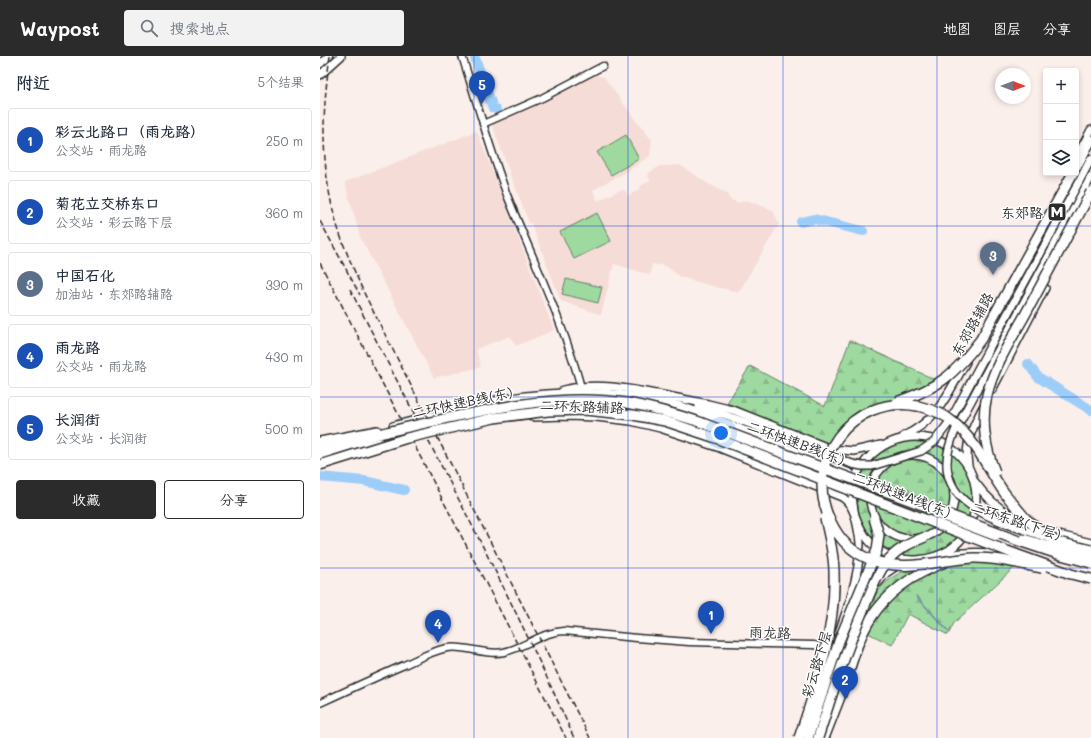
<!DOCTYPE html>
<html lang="zh">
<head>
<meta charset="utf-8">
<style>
  :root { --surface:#fff; --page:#f2f2f3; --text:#1f2937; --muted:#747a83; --line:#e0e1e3; --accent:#2b2b2b }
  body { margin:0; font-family:Mali,"LXGW WenKai TC",sans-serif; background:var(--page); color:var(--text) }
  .controls { position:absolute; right:12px; top:12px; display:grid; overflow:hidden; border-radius:4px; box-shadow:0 2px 6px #0003 }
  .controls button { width:36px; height:36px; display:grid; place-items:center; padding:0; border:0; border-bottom:1px solid var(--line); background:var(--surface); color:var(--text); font:20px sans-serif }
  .compass { position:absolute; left:675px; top:12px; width:36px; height:36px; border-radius:50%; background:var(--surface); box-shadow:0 2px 6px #0003; rotate:90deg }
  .you { position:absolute; left:401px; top:377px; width:14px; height:14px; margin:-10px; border:3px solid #fff; border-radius:50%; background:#1a73e8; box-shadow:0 0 0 6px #1a73e833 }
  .badge { display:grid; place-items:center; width:26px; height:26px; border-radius:50%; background:var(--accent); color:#fff; font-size:13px; font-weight:700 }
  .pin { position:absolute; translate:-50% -33px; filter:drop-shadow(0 1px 2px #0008) }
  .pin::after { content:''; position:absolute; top:21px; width:14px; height:12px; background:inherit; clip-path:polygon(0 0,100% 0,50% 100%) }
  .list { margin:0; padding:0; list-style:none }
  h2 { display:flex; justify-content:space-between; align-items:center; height:52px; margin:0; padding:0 16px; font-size:17px }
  h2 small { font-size:13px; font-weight:400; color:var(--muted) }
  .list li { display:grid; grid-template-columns:26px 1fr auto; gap:12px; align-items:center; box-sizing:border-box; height:64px; margin:0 8px 8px; padding:0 8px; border:1px solid var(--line); border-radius:4px }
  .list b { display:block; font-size:15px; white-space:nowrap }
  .list p { margin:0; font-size:13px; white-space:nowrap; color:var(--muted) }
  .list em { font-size:13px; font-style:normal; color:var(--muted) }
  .actions { display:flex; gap:8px; padding:12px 16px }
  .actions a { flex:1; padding:9px 0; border:1px solid var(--accent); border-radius:4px; text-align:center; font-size:14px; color:var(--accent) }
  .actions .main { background:var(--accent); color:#fff }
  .icon { flex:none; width:22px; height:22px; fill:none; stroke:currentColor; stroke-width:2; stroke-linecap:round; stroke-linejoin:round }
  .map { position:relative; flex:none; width:771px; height:682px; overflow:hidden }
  header { display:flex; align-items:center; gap:24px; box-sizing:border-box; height:56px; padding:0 20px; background:var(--accent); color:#fff }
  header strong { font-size:19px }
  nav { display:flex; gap:22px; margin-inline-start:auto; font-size:14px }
  .search { width:280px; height:36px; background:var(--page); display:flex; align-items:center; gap:10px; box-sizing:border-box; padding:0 14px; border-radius:4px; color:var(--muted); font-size:15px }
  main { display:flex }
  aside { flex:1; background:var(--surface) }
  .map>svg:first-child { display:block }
</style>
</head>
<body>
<header>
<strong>Waypost</strong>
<div class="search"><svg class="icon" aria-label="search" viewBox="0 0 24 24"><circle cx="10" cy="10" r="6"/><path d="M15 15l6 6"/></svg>搜索地点</div>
<nav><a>地图</a><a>图层</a><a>分享</a></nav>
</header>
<main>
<aside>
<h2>附近<small>5个结果</small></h2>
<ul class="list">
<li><span class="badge" style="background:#1a4fb4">1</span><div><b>彩云北路口（雨龙路）</b><p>公交站 · 雨龙路</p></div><em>250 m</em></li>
<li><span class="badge" style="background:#1a4fb4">2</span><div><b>菊花立交桥东口</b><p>公交站 · 彩云路下层</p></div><em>360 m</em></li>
<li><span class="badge" style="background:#5c6f8a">3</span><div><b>中国石化</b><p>加油站 · 东郊路辅路</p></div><em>390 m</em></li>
<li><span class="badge" style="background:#1a4fb4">4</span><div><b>雨龙路</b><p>公交站 · 雨龙路</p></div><em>430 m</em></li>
<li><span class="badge" style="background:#1a4fb4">5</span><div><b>长润街</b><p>公交站 · 长润街</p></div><em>500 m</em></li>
</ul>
<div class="actions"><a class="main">收藏</a><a>分享</a></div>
</aside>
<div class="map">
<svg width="771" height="682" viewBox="0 0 771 682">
  <defs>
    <pattern id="forest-firs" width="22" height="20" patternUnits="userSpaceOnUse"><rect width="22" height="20" fill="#9ed9a0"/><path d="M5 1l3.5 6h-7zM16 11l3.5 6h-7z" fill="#88ba8a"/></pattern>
  </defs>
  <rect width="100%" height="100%" fill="#fbefec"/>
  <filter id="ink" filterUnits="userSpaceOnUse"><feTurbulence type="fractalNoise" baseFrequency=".025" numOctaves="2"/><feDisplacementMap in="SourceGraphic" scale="8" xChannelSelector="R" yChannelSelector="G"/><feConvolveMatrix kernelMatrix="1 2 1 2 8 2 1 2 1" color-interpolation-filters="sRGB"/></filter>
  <g filter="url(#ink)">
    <g fill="#f6dcd6">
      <path d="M275,19L284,21L317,66L332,84L330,100L308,115L273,134L278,145L300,134H305L308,140L321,132L320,130L330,125L328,120L329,117L340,110L360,109L387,127L406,137L410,143L418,147L426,144L453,154L459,168L419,236L395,231L360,221L346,210L332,208L330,219L294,208L281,259L241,245L211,167H209L190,118L172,68L241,37Z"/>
      <path d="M157,75L234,274L196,290L190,280L156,293L161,311L114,322L40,181L25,126Z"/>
    </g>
    <g fill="url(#forest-firs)" stroke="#648266">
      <path d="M530,284L618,325L534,363L507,387L407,347L430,310L505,350Z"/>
      <circle cx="595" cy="442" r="58"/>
      <path d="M657,498L695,511L634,567L628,579L588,558L572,589L540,573C546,561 551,544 559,534C579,507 626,504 657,498Z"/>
    </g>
    <g fill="#9ed9a0" stroke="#648266">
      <path d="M306,79L319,103L291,119L277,96Z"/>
      <path d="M277,157L291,185L254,203L240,176Z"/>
      <path d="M246,223L282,231L278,247L242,238Z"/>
    </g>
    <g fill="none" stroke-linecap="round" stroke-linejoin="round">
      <path stroke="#6f8ca7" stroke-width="1.5" d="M596,540L628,575"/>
      <g stroke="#9ccdf9" stroke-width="10">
        <path d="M155,2L173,52L176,53"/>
        <path d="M481,166L494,163L543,175"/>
        <path d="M708,308L718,321L771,354"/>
        <path d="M0,421L44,425L84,434"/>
      </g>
      <defs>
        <g id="minor">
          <path d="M142,0C157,47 170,93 187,139C213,204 244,267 262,335"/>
          <path d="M163,68L222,42L283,10"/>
          <path d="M518,578L531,540"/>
          <path d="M0,647C28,634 56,621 84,609C97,603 112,595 127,592C146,589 166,600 184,596C206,591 221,576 244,575L317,582L369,586L494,589L528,598"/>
        </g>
        <g id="major">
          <path d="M0,8L9,0"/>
          <path d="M0,19L21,0"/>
          <path d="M756,102L771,74"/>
          <path d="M707,201L725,189L771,103"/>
          <path d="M243,334C275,326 309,332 340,339"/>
          <path d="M672,334L725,232"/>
          <path d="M337,338L388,348L413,354L511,393L534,395L561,389"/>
          <path d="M379,350L425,366L532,408"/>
          <path d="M212,361L247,360L276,361L311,365L340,372L400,392L522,441C533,448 534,459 539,469C545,482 555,493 568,499C587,507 611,505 629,494C661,473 666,422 636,396C605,369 558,380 538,416C525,441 538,461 540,487C540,505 536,523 531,540"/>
          <path d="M629,367L682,268L675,254"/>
          <path d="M73,370C108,361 143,351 178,344C231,335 288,333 341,345C368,351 394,362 421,373C457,387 493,403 530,417"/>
          <path d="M636,373L771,121"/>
          <path d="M584,380C619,363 628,337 646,306"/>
          <path d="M0,385L57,374"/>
          <circle cx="592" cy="441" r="42"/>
          <path d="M648,409C644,386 654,369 664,349"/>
          <path d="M655,426C669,446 690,461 712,471"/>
          <path d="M723,475L771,487"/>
          <path d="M623,500C648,495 671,495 696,502"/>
          <path d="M558,527L566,517L578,509"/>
        </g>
        <g id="highway">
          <path d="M756,111L771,84"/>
          <path d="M0,392L67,376"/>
          <path d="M0,399L61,387"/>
          <path d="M686,439L706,463"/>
          <path d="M504,682C511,664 518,646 525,628C532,606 538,582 551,562C568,536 594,518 623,507"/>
        </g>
      </defs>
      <use href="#minor" stroke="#2b2b2b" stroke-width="9"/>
      <use href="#major" stroke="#2b2b2b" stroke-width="10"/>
      <use href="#highway" stroke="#2b2b2b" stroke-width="12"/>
      <use href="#minor" stroke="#fff" stroke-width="6"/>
      <use href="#major" stroke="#fff" stroke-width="7"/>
      <use href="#highway" stroke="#fff" stroke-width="9"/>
      <g stroke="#2b2b2b" stroke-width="1.5" stroke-dasharray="6 3" stroke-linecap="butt">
        <path d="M10,0C1,63 0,123 22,184C28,201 36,218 43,235L270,682"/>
        <path d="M0,165L40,239"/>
        <path d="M0,207L246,682"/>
        <path d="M30,233C105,382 187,528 254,682"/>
      </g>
      <defs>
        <g id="major-bridge">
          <path d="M682,268L725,189"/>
          <path d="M636,373C601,446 674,464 726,481"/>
          <path d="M532,408L542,410H552L601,395L614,386L628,368"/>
          <path d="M615,458L676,481"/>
          <path d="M704,482L748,495"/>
          <path d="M742,486L771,493"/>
        </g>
        <g id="highway-bridge">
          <path d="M577,346C620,331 634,319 661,283L753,117"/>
          <path d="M67,376C146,358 225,336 307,347C331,351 354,358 377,365L699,485L741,499L771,507"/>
          <path d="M0,409L87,382L174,362L228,355L265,354L313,359L345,365L393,381L687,495L751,518L771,523"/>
          <path d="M675,416C665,392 661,364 667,339C674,310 691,284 705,259C727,218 749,177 771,136"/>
          <path d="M686,439C668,415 657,385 633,366C623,357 611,353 598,350C531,337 481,407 511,466C519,483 532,496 549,503C584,517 618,504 653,502C676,501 699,508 722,512"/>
          <path d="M706,463C725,480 746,494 771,500"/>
          <path d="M479,682C497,629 516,572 514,516C514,498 509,480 505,462"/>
          <path d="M488,682L519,585L557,494L559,479L554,462"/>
          <path d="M498,682C512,638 526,594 544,552C550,537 556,521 565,508C575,494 590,487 605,481"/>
        </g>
      </defs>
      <use href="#major-bridge" stroke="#2b2b2b" stroke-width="10" stroke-linecap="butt"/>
      <use href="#highway-bridge" stroke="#2b2b2b" stroke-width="12" stroke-linecap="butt"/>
      <use href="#major-bridge" stroke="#fff" stroke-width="7"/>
      <use href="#highway-bridge" stroke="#fff" stroke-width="9"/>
    </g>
  </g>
  <path fill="none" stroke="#1d4ed8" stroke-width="1" stroke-opacity="0.55" d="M154,0V682M308,0V682M463,0V682M617,0V682M0,170H771M0,341H771M0,512H771"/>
  <defs>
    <symbol id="metro-square" viewBox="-11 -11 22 22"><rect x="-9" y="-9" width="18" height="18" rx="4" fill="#2b2b2b" stroke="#fff"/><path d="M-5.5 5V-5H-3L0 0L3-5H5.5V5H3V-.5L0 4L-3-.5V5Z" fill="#fff"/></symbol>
  </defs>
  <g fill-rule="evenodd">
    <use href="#metro-square" x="726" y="145" width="22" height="22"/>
  </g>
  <g text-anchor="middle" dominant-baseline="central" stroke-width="3" stroke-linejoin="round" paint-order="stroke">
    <g font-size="14" fill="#2b2b2b" stroke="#fff" text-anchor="end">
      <text x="723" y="156">东郊路</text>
    </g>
    <g font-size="14" fill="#2b2b2b" stroke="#fff">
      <text transform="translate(652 268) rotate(-61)">东郊路辅路</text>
      <text transform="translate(142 346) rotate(-12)">二环快速B线(东)</text>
      <text transform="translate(262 350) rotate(2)">二环东路辅路</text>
      <text transform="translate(476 386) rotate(20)">二环快速B线(东)</text>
      <text transform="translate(582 438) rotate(21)">二环快速A线(东)</text>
      <text transform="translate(696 464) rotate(18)">二环东路(下层)</text>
      <text transform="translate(450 576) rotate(2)">雨龙路</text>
      <text transform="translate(496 608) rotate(-73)">彩云路下层</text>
    </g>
  </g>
</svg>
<div class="controls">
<button>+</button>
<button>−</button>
<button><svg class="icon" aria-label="layers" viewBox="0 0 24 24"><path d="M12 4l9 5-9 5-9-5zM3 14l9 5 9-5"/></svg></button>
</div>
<svg class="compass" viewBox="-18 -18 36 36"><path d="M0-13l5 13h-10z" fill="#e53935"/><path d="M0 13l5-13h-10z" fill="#747a83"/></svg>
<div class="you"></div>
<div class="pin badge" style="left:391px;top:578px;background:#1a4fb4">1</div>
<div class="pin badge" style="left:525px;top:643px;background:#1a4fb4">2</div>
<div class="pin badge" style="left:673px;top:219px;background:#5c6f8a">3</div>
<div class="pin badge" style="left:118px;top:587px;background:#1a4fb4">4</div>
<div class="pin badge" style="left:162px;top:48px;background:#1a4fb4">5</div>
</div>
</main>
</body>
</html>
